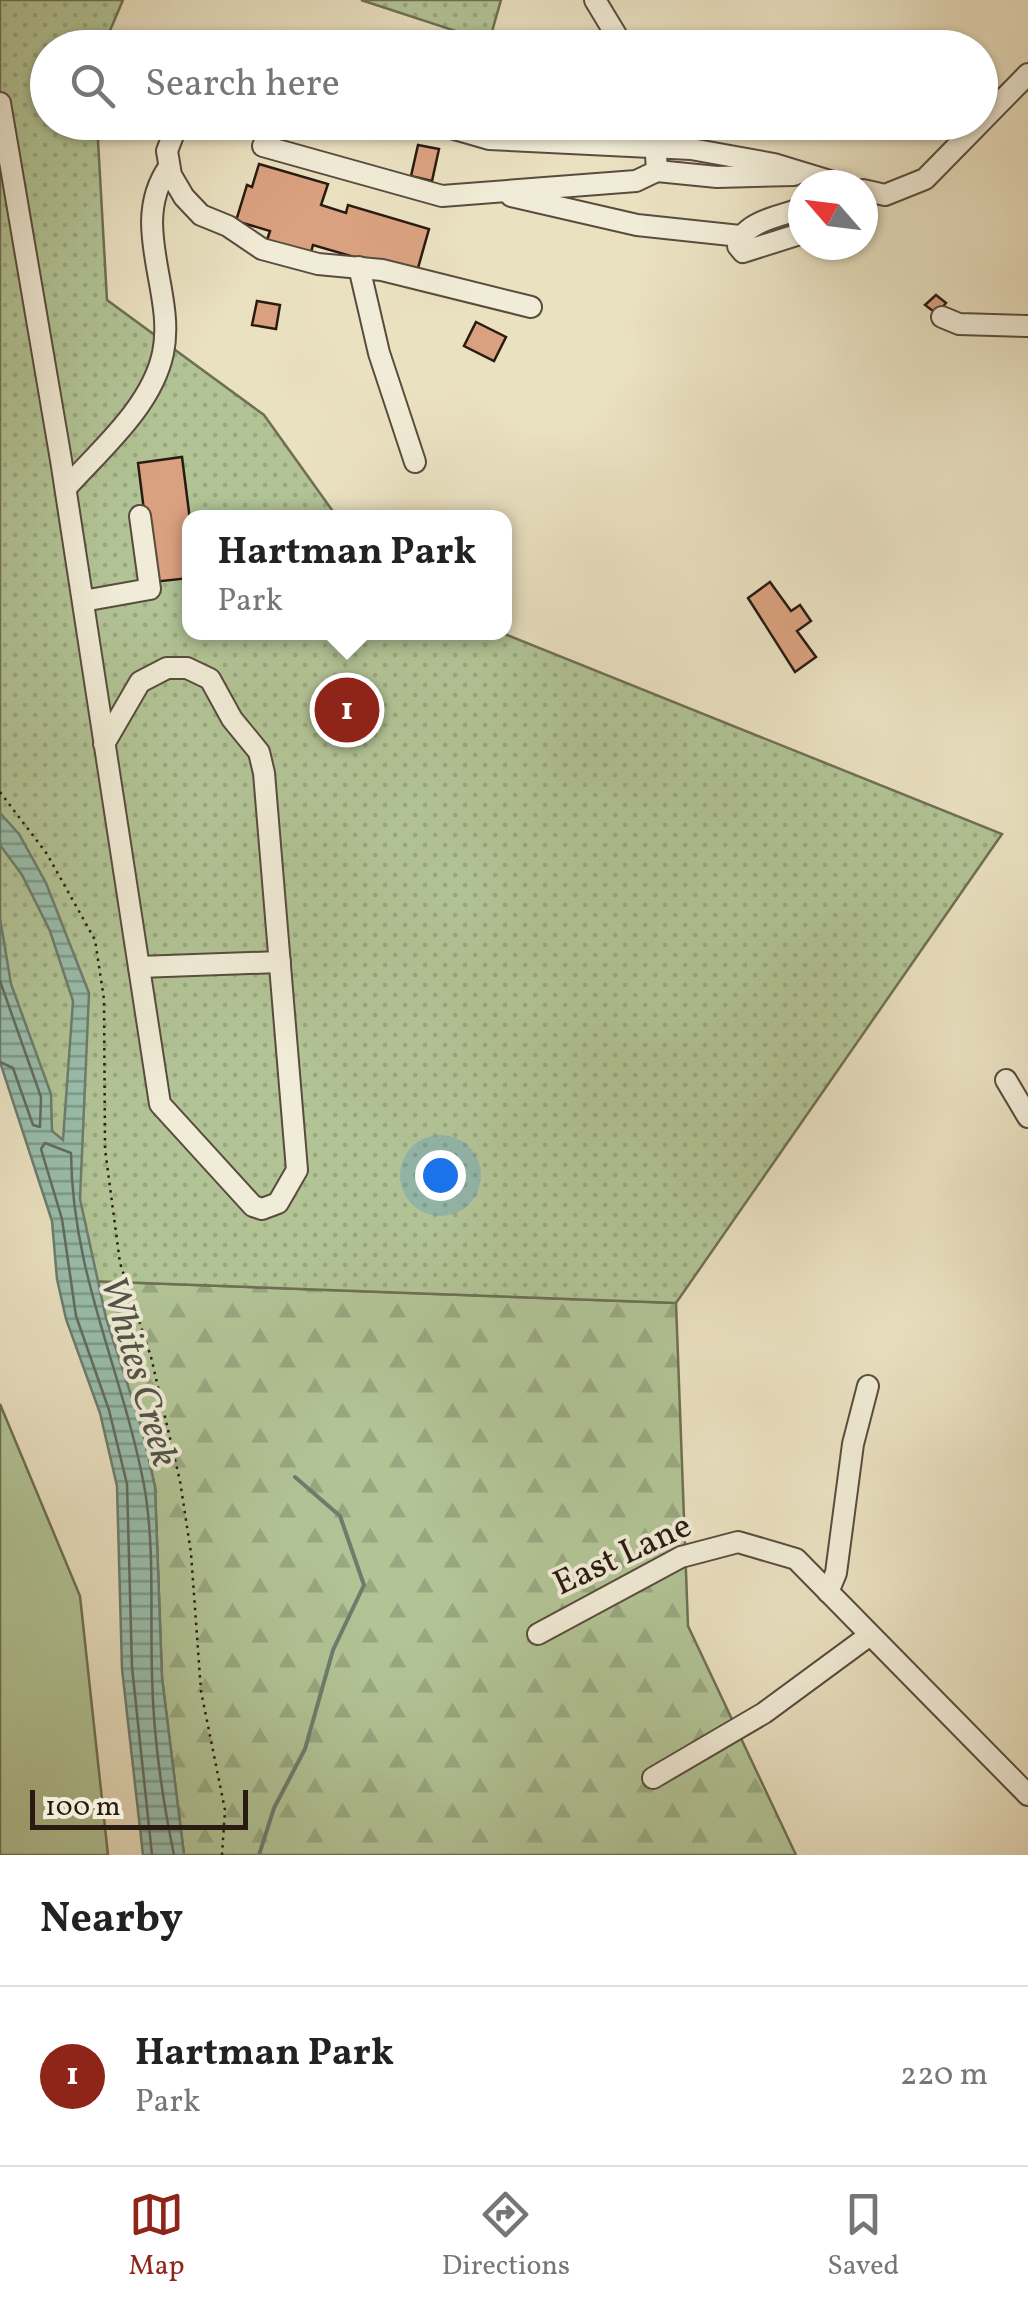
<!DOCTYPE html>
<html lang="en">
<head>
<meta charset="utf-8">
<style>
  :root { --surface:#fff; --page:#f6f6f6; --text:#222; --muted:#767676; --line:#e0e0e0; --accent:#8f2418 }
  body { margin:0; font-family:Vollkorn,serif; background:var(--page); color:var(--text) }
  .compass { position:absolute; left:788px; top:170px; width:90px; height:90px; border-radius:50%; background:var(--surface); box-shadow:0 2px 8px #0004; rotate:298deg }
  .scale { position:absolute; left:30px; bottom:25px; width:218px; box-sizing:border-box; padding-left:10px; border:5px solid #291b12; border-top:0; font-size:28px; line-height:35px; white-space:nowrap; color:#291b12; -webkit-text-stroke:8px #f1ecd7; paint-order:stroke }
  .you { position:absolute; left:440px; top:1175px; width:35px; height:35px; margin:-25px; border:8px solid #fff; border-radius:50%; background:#1a73e8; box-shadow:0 0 0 15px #1a73e833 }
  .badge { display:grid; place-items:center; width:65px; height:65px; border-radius:50%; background:var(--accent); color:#fff; font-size:32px; font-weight:700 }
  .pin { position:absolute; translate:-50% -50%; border:5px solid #fff; box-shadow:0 2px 10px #0006 }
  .popup { position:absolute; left:182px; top:510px; width:330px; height:130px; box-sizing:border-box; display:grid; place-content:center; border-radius:20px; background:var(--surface); filter:drop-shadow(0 2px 8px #0005); font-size:32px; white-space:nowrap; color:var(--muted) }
  .popup b { font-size:38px; color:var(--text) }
  .popup::after { content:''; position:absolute; left:50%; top:100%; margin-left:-20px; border:20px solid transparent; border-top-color:var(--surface) }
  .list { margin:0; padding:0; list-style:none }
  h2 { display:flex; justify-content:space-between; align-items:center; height:130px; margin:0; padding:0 40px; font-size:42px }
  h2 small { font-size:32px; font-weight:400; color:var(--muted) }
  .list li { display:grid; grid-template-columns:65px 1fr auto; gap:30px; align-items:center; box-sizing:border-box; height:180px; padding:0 40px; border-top:2px solid var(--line) }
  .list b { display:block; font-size:38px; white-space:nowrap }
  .list p { margin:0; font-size:32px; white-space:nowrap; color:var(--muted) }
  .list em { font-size:32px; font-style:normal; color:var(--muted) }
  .icon { flex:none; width:55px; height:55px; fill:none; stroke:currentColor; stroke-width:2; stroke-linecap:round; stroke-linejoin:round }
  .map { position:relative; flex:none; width:1028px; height:1855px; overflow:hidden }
  .search { position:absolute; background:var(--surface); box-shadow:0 2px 8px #0004; left:30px; right:30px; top:30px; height:110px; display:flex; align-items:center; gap:25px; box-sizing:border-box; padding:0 35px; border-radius:55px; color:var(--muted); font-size:38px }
  .sheet { height:310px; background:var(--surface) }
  nav { display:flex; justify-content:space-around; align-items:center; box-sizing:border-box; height:140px; border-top:2px solid var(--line); background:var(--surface); font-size:28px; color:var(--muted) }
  nav a { display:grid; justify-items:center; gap:5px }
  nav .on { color:var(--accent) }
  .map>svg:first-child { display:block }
</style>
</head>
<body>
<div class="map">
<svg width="1028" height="1855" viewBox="0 0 1028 1855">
  <defs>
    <pattern id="forest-firs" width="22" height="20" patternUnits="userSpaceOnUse" patternTransform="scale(2.5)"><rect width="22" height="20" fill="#b2c496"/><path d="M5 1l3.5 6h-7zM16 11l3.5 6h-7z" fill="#99a880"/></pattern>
    <pattern id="park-dots" width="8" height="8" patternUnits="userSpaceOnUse" patternTransform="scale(2.5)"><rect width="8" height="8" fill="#b2c496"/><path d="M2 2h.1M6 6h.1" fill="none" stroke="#99a880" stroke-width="1.8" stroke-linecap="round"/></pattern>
    <pattern id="water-rules" width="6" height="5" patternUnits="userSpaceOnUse" patternTransform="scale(2.5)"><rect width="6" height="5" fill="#99beac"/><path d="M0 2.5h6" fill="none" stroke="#7d9a8b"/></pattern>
  </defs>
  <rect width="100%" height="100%" fill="#eae1c1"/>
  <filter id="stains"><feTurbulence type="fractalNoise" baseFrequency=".002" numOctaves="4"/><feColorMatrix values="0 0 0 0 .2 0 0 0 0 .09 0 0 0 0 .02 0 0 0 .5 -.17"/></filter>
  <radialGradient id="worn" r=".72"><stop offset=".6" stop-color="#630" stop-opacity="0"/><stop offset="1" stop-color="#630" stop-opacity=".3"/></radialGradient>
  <path fill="#b2c496" stroke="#6e7054" stroke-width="2.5" d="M0,1404L80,1596L108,1855H0Z"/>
  <path fill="url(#forest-firs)" stroke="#6e7054" stroke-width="2.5" d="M89,1281L676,1303L688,1626L796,1855H184L162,1678L155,1487L142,1429Z"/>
  <g fill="url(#park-dots)" stroke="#6e7054" stroke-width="2.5">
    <path d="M0,0H123L103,47L48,48V122L97,123L107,300L264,415L337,517L190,518V632L502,633L1002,834L676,1303L89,1281L0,959Z"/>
    <path d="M361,0H501L489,42Z"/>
  </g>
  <path fill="url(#water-rules)" stroke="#6c7d6e" stroke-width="2.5" d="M0,813L19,834L46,883L89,993L80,1199L106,1318L142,1429L155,1487L162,1678L184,1855H143L122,1669L117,1486L100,1413L66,1319L57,1279L52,1221L0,1062V918L11,984L51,1094L52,1131L63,1140L73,1001L50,931L22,875L0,845Z"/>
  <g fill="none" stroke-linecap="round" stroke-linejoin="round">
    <g stroke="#616c5f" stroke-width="2.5">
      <path d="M0,981L41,1097L40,1127L33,1125L13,1068L0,1062"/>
      <path d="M152,1855L132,1667L127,1484L109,1410L76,1316L62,1219L41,1149L45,1143L71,1153C72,1274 122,1370 144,1485C155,1546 150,1612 152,1674C153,1734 162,1797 174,1855"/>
    </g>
    <path stroke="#6c7d6e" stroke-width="4" d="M259,1855L274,1808L305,1749L333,1650L364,1585L340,1516L295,1477"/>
  </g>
  <g fill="#daa180" stroke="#291b12" stroke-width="2.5">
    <path d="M418,145L439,149L432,181L411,176Z"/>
    <path d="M259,164L328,184L321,205L346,213L348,205L429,229L416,275L313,245L310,256L266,243L270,231L236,221L247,185L252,187Z"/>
    <path d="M936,295L946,303L937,314L925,305Z"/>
    <path d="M257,301L280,305L276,329L252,325Z"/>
    <path d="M476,322L506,337L494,361L464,346Z"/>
    <path d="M182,457L190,520V578L153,582L138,463Z"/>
    <path d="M770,582L791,611L800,605L811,621L797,631L816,657L795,672L748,598Z"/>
  </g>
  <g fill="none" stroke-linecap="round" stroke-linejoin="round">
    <defs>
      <g id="minor">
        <path d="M595,0L624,48"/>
        <path d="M0,103L61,460L160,1104L253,1206L262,1209L278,1203L297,1170L264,773L259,752L232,719L210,679L187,668H167L140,682L104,744"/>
        <path d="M178,122L167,151L171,175L184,197L201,215L228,226L262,249L318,264L382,270L531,307"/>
        <path d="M430,122L489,139L691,149L774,164L843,185"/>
        <path d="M263,146L442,196L636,181L657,171L654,122"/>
        <path d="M657,171L717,177L794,175"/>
        <path d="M863,190L885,195L925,179L1028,74"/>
        <path d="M511,196L637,225L740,236"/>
        <path d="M803,208C782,216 743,221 738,246L743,252L803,233"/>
        <path d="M359,267L379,353L415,462"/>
        <path d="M942,317L959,324L1028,326"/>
        <path d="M66,488C101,449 152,406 163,353C176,291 128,225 169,167"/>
        <path d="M83,601L150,589L140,516"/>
        <path d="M139,967L280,962"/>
        <path d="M1006,1080L1028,1117"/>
        <path d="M828,1592L836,1573L853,1444L868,1386"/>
        <path d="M538,1634L681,1557L738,1542L796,1559L1028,1795"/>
        <path d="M653,1778L764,1713L870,1635"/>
      </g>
    </defs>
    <use href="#minor" stroke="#594c3e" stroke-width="24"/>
    <path stroke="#291b12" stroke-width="2.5" stroke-dasharray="2.5 5" stroke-linecap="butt" d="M0,792L47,854L95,940L104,999L105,1149L120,1263L151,1357L180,1481L191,1553L201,1691L225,1810L222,1855"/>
    <use href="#minor" stroke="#f1ecd7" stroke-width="20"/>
  </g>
  <g text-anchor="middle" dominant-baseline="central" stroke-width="8" stroke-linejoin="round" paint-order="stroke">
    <g font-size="35" fill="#291b12" stroke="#f1ecd7">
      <text transform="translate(623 1556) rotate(-25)">East Lane</text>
    </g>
    <g font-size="38" font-style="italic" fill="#505448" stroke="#f1ecd7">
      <text transform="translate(137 1372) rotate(74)">Whites Creek</text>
    </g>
  </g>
  <rect width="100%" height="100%" filter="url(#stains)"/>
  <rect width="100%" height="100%" fill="url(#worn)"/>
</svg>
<svg class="compass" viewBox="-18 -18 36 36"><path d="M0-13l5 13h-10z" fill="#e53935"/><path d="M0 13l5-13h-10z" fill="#767676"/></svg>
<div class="scale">100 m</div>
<div class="you"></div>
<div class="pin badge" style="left:347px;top:710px">1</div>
<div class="popup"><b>Hartman Park</b>Park</div>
<div class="search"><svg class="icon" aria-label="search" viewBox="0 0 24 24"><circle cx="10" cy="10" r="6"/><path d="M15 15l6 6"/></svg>Search here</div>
</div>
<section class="sheet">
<h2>Nearby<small></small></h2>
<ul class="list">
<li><span class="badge">1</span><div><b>Hartman Park</b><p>Park</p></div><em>220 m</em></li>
</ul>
</section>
<nav>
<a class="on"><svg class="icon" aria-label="map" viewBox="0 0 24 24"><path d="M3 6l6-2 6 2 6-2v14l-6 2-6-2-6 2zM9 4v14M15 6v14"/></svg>Map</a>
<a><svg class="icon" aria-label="directions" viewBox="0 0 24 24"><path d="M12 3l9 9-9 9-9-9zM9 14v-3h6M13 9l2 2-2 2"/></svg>Directions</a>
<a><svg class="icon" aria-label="saved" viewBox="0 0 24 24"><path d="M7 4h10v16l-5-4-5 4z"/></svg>Saved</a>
</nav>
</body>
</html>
